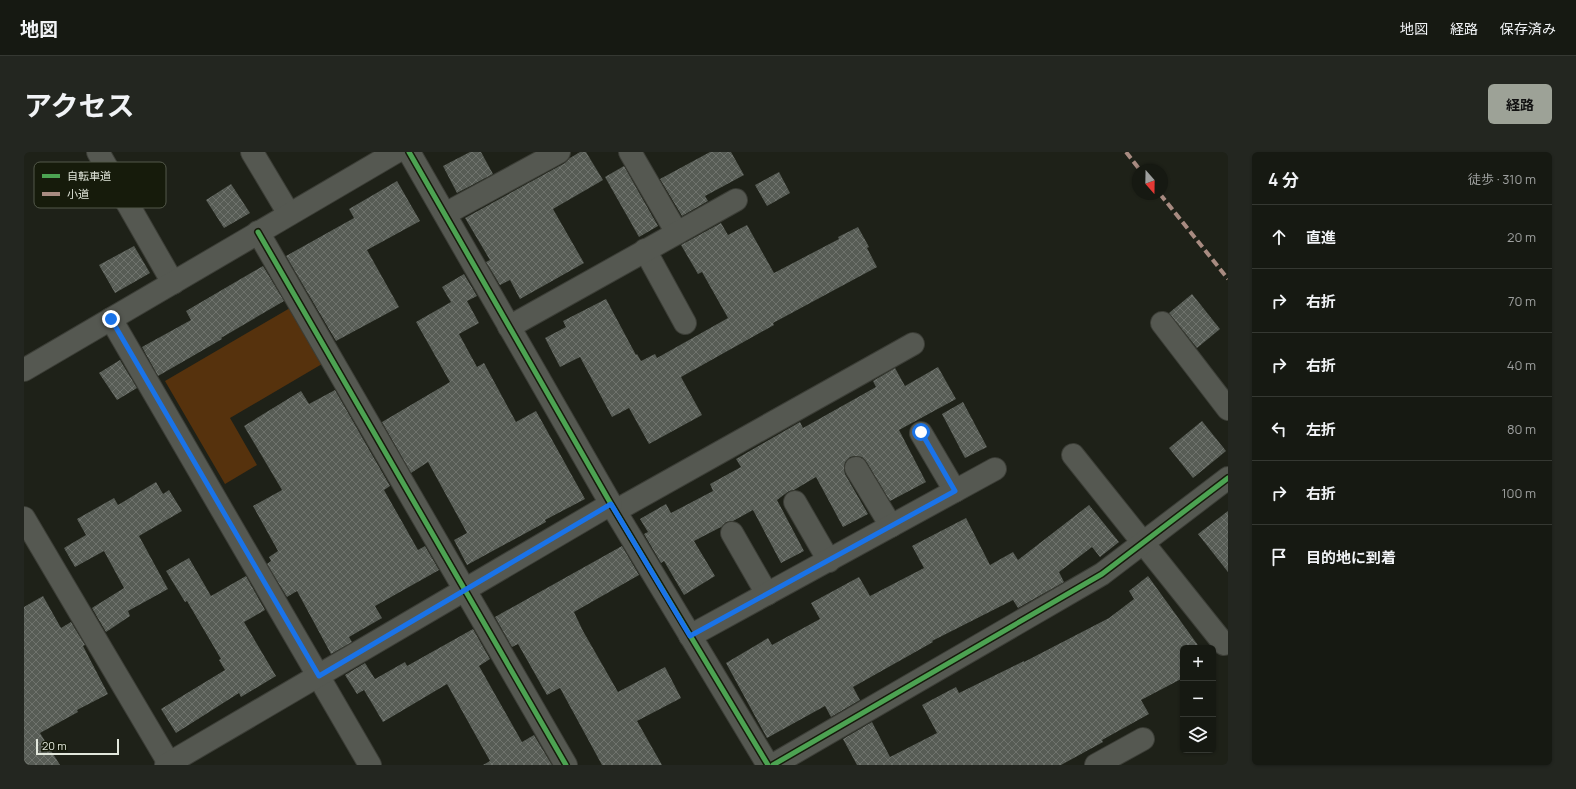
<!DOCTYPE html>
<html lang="ja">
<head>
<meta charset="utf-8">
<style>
  :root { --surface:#161912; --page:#232620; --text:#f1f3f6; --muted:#9ea09f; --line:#353832; --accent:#9da297 }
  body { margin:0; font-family:Manrope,"Noto Sans JP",sans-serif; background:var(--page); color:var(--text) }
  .controls { position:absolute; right:12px; bottom:12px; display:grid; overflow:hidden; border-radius:6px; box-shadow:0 1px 3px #0004 }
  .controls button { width:36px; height:36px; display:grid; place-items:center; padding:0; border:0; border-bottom:1px solid var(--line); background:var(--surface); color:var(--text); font:20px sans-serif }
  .compass { position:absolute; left:1108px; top:12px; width:36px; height:36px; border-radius:50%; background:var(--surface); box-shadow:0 1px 3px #0004; rotate:160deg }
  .scale { position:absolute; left:12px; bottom:10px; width:83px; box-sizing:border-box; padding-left:4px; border:2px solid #e2e7dc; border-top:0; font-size:11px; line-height:14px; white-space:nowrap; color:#e2e7dc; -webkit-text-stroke:3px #161b0b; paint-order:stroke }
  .stop { position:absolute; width:12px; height:12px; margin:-9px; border:3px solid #1a73e8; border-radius:50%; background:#fff }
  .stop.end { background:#1a73e8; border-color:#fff; box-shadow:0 1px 4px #0008 }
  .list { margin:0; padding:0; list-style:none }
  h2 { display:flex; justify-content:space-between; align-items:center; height:52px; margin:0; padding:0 16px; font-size:17px }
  h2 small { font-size:13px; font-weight:400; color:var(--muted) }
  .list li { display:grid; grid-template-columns:26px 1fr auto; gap:12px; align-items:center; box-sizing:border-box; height:64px; padding:0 16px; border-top:1px solid var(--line) }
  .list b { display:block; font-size:15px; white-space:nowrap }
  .list em { font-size:13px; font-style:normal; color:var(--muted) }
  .icon { flex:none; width:22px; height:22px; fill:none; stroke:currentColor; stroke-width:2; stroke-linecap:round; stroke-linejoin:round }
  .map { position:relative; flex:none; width:1204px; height:613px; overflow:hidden; border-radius:6px }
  header { display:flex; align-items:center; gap:24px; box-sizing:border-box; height:56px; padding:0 20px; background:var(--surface); border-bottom:1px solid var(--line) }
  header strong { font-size:19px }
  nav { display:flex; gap:22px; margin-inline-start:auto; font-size:14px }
  .intro { display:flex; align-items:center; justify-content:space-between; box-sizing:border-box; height:96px; padding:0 24px }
  h1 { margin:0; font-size:28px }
  .button { padding:10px 18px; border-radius:6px; background:var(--accent); color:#111; font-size:14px; font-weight:700 }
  main { display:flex; gap:24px; padding:0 24px }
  aside { flex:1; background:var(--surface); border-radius:6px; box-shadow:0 1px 3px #0004 }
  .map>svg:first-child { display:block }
</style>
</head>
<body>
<header>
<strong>地図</strong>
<nav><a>地図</a><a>経路</a><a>保存済み</a></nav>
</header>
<div class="intro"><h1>アクセス</h1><a class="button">経路</a></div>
<main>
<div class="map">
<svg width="1204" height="613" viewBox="0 0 1204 613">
  <defs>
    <pattern id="building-cross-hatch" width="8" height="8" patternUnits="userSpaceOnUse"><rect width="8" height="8" fill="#575c55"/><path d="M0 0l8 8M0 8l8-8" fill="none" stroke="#6f736d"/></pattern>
  </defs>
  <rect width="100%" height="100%" fill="#1e2118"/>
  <path fill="#56320d" d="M266,156L298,212L206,266L233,313L201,332L141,229Z"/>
  <g fill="url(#building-cross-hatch)">
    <path d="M446,0H457L469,22L433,41L419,14Z"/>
    <path d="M556,0H562L579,28L529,57L560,111L496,147L486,128L476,133L462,110L466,108L441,66L541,11L546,6Z"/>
    <path d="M686,0H707L720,23L681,44L684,49L658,64L636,27Z"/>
    <path d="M600,14L634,74L615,85L581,25Z"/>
    <path d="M755,20L766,41L743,54L731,33Z"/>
    <path d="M373,29L396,69L343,98L375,155L312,189L262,104L330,66L325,57Z"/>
    <path d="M207,32L226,61L200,76L182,48Z"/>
    <path d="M697,71L704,83L723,73L750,121L815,87L814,85L834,75L845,95L843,96L853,115L749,171L750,173L657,225L678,263L625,292L605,256L588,265L556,205L536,215L521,186L542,175L539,169L582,147L612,203L613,202L617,209L631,202L633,206L704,166L678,120L674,122L657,93Z"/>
    <path d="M110,94L126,121L91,141L75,113Z"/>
    <path d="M239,114L260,149L197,186L198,187L167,205L134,224L118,195L167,168L162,159Z"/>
    <path d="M440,122L453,144L443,149L455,171L435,182L453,215L460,211L492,270L512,259L561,347L521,368L522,370L443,413L430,388L443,381L404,310L387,321L358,270L426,230L392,170L427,150L418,135Z"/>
    <path d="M1168,142L1196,177L1173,196L1145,161Z"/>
    <path d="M96,208L113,236L93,248L75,221Z"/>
    <path d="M914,215L932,247L875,278L902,330L866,349L842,309L838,305L831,304L826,305L821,310L820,317L821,322L844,362L819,375L792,325L770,338L765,339L753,348L780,399L757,411L729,358L709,369L702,370L697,375L670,389L691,424L660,443L640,409L637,411L620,382L624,380L616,367L642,352L647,361L689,339L686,332L717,315L712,307L776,270L779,276L852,235L849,229L871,216L881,234Z"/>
    <path d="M311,238L366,334L360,338L394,398L401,394L415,418L351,454L358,466L325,485L328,490L307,502L273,439L263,445L243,412L247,409L245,405L254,399L229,354L258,338L220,274L277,239L285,252Z"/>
    <path d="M939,250L963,295L941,306L918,262Z"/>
    <path d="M1178,269L1202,299L1169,326L1145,296Z"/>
    <path d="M132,330L139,342L145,338L158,359L115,384L144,437L104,459L106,464L82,480L68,456L100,436L80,399L51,415L40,396L62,383L53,367L90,346L94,353Z"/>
    <path d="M1065,353L1095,390L1076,405L1068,395L1035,420L1040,430L994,456L989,448L908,489L909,490L829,535L836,548L807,565L801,554L743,586L702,511L744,486L748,493L796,467L787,451L835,425L846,444L900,416L888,394L942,366L966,413L989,400L994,408Z"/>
    <path d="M1204,359V420L1174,382Z"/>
    <path d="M598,394L615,423L550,460L559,479L594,540L641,515L657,546L613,569L638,613H578L536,536L523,543L494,492L488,495L471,465Z"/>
    <path d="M165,406L187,444L222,424L241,458L220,470L252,524L217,545L215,541L152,581L137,557L201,518L195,508L197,507L163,449L161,450L142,419Z"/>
    <path d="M1124,424L1176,496H1159V526L1117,548L1125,562L1078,588L1079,590L1037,613H833L819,587L848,570L866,605L913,581L898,553L932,535L935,541L1000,509V510L1085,466L1110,447L1105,439Z"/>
    <path d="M19,444L37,476L47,470L61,493L59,494L84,542L53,558L54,560L16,581L36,613H0V455Z"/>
    <path d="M449,477L466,507L455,514L498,590L510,583L528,613H459L466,609L423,532L359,570L340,538L333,542L321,523L341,511L351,527L381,510L383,514Z"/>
  </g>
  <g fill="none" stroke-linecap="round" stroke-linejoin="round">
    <defs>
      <g id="minor">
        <path d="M74,0L149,131"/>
        <path d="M228,0L265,62"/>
        <path d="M385,0L587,352L744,613"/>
        <path d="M606,0L653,81"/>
        <path d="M421,62L535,0"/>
        <path d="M234,80L542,613"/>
        <path d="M621,98L661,171"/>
        <path d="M87,167L346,613"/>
        <path d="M1138,171L1204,257"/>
        <path d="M485,175L712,48"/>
        <path d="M0,218L372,0"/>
        <path d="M897,281L931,339"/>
        <path d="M1049,303L1200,492"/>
        <path d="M832,316L867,374"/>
        <path d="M771,350L805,409"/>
        <path d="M591,359L889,192"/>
        <path d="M0,366L146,613"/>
        <path d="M708,381L743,442"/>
        <path d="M666,484L971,317"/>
        <path d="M142,613L587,352"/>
        <path d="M749,613L1078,422L1204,326"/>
        <path d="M1072,613L1119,587"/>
      </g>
    </defs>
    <use href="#minor" stroke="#3c3e37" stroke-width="24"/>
    <use href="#minor" stroke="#555851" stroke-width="22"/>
    <g stroke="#a88b81" stroke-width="4" stroke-dasharray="8 4" stroke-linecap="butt">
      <path d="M1102,0L1116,18"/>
      <path d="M1136,42L1204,127"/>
    </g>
    <defs>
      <g id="cycleway">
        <path d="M385,0L587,352L744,613"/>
        <path d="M234,80L542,613"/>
        <path d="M749,613L1078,422L1204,326"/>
      </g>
    </defs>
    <use href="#cycleway" stroke="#161b0b" stroke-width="8"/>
    <use href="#cycleway" stroke="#4ca352" stroke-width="5"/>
  </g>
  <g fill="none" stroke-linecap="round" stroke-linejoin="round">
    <path stroke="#1a73e8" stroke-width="5" d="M87,167L295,524L587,352L666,484L931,339L897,280"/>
  </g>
  <rect x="10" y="10" width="132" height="46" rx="6" fill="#161b0b" stroke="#53584a" stroke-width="1"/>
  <rect x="18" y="22" width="18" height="4" fill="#4ca352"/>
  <rect x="18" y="40" width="18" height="4" fill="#a88b81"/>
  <g font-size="11" fill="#e2e7dc">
    <text x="43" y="28">自転車道</text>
    <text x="43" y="46">小道</text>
  </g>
</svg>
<div class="controls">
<button>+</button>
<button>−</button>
<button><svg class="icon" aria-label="layers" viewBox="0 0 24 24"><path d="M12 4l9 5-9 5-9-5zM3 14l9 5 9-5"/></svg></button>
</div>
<svg class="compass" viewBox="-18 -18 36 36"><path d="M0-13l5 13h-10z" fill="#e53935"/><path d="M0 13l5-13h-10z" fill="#9ea09f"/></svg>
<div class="scale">20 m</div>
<div class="stop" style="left:897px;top:280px"></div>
<div class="stop end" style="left:87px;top:167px"></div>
</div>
<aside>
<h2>4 分<small>徒歩 · 310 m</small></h2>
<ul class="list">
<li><svg class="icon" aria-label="ahead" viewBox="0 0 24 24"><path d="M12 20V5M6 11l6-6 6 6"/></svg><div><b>直進</b></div><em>20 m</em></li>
<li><svg class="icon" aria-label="right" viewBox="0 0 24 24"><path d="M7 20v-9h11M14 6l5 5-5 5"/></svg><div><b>右折</b></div><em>70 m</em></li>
<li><svg class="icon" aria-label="right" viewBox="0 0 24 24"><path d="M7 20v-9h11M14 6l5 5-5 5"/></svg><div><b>右折</b></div><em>40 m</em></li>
<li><svg class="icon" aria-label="left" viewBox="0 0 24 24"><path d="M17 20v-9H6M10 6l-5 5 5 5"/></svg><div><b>左折</b></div><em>80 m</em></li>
<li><svg class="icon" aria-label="right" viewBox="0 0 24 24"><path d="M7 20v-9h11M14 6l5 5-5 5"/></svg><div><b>右折</b></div><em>100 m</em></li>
<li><svg class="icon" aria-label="arrive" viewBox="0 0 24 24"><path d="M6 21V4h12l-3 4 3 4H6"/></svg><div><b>目的地に到着</b></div></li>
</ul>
</aside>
</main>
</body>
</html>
